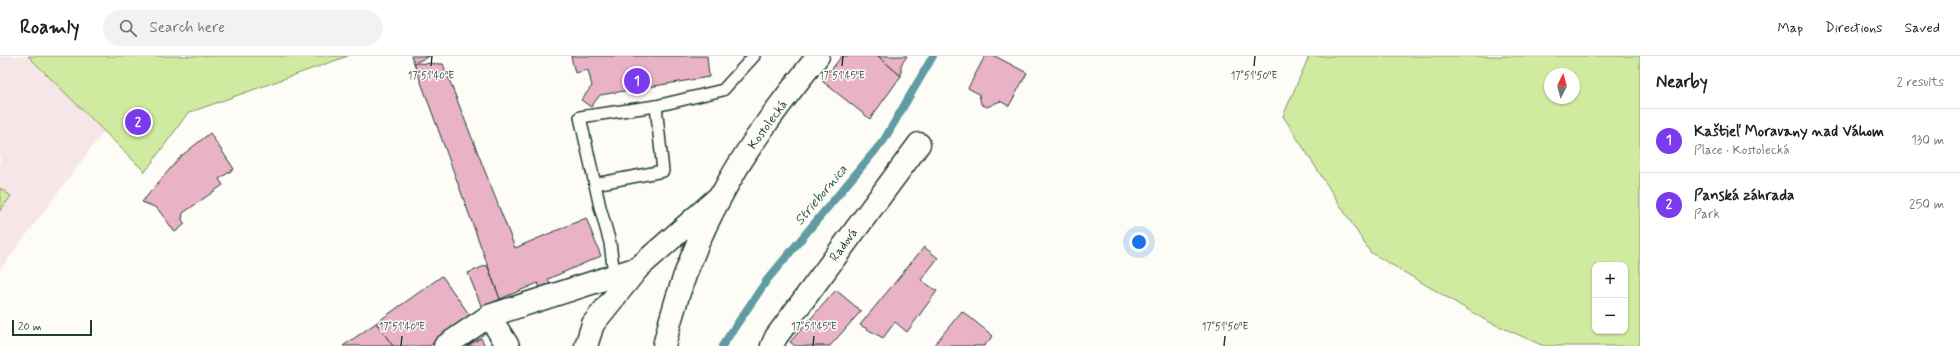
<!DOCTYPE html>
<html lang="en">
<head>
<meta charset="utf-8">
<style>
  :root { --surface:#fff; --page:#f2f2f2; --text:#222; --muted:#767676; --line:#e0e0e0; --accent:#7c3aed }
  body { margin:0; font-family:Mynerve,sans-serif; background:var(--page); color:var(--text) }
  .controls { position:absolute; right:12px; bottom:12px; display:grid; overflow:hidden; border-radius:8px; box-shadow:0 1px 3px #0004 }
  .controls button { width:36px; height:36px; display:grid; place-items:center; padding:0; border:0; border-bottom:1px solid var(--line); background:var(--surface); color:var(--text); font:20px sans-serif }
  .compass { position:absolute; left:1544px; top:12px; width:36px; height:36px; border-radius:50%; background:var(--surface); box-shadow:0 1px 3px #0004; rotate:6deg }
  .scale { position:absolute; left:12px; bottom:10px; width:80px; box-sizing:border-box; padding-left:4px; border:2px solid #1f3d34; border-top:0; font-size:11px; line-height:14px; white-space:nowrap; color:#1f3d34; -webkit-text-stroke:3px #fdfcf7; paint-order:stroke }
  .you { position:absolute; left:1139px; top:186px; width:14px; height:14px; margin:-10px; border:3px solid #fff; border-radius:50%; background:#1a73e8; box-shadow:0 0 0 6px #1a73e833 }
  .badge { display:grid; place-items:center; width:26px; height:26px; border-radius:50%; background:var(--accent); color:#fff; font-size:13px; font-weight:700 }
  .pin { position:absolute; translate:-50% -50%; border:2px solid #fff; box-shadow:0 1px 4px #0006 }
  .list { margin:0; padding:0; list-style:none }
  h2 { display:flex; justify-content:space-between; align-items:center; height:52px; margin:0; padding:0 16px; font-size:17px }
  h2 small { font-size:13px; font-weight:400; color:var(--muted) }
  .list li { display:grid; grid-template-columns:26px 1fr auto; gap:12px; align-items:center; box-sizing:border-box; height:64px; padding:0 16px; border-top:1px solid var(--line) }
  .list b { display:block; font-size:15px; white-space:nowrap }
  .list p { margin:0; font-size:13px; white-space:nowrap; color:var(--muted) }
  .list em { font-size:13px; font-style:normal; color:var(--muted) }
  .icon { flex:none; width:22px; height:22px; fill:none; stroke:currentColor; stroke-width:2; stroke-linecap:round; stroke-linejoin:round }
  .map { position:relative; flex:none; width:1640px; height:290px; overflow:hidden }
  header { display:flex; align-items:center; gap:24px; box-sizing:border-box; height:56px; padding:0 20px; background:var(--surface); border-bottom:1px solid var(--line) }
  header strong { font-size:19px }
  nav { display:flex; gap:22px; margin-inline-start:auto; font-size:14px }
  .search { width:280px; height:36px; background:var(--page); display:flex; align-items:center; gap:10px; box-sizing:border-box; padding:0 14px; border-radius:22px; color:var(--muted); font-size:15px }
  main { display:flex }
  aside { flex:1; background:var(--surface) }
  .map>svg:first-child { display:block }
</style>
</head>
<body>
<header>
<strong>Roamly</strong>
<div class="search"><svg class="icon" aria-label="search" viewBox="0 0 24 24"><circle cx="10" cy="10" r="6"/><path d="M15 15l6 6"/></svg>Search here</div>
<nav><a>Map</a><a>Directions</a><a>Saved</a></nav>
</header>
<main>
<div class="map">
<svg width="1640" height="290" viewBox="0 0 1640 290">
  <rect width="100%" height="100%" fill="#fdfcf7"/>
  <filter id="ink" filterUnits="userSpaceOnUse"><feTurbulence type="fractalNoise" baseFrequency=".025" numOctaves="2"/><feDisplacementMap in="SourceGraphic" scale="8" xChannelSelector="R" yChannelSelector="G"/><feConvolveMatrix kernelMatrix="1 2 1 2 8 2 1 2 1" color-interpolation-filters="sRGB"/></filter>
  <g filter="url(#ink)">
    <path fill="#f7e6e8" d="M0,0H28L104,75L0,214Z"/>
    <g fill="#d0eaa0" stroke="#78946a" fill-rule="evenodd">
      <path d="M28,0H348L188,57L145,116Z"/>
      <path d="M1309,0H1640V290H1544L1487,265L1370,196L1283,60ZM1550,18H1574V42H1550ZM1595,209H1625V275H1595Z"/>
      <path d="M0,132L11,140L0,155Z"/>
    </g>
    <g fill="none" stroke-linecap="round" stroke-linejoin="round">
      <path stroke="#609ca1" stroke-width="8" d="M722,290L767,224L884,84L933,0"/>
    </g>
    <g fill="#eab2c6" stroke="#1f3d34">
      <path d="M411,0H430L414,7Z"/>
      <path d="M571,0H707L709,21L600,39L591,51L581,44L592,30L588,14L575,17Z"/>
      <path d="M842,0H878L901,20L870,63L822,25Z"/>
      <path d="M878,0H907L901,9V20Z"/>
      <path d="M985,0H995L1027,17L1009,50L1000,45L987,51L981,48L979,38L968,32Z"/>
      <path d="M414,7L443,8L515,192L586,162L601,200L548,223L550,228L540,232L538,227L500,243Z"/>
      <path d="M210,77L234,113L219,123L223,129L183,157L182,164L185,168L175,176L157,152L142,146L180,101Z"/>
      <path d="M924,191L938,202L921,224L937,235L907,276L895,266L883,282L860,269Z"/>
      <path d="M487,209L500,243L482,252L468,217Z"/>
      <path d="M442,220L471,261L429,290H393L376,267Z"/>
      <path d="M836,234L861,255L830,290H795L790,286Z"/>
      <path d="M962,255L993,280L984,290H933Z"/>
      <path d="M376,267L393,290H343Z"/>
      <path d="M481,282L485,290H467Z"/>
    </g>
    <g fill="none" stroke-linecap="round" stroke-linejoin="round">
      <defs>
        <g id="service">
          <path d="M595,128L663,115L656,50"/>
          <path d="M614,218L610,187L600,151L580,61L656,50L723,34L754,0"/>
        </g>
        <g id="minor">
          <path d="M489,260L508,290"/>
          <path d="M445,290L489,260L638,212L721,139"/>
          <path d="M586,290L593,268L638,212"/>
          <path d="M772,290L776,281L919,88"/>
        </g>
        <path id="secondary" d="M664,290C676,238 695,187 721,140C747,90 783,44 818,0"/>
      </defs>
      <use href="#service" stroke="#1f3d34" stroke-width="14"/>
      <use href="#minor" stroke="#1f3d34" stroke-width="25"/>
      <use href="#secondary" stroke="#1f3d34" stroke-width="25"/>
      <use href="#service" stroke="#fdfcf7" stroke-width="11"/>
      <use href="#minor" stroke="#fdfcf7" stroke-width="22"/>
      <use href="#secondary" stroke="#fdfcf7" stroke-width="22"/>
    </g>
  </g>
  <path fill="none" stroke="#1f3d34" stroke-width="1.5" d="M431,10L432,0M842,10L843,0M1254,10L1255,0M401,290L402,280M813,290L814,280M1224,290L1225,280"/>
  <g text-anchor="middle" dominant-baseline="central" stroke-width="3" stroke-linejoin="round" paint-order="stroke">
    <g font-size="13" fill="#1f3d34" stroke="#fdfcf7">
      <text transform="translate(768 69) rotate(-54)">Kostolecká</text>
      <text transform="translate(844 189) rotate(-53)">Radová</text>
    </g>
    <g font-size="14" font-style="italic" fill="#355d58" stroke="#fdfcf7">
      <text transform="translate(821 139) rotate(-50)">Striebornica</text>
    </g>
  </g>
  <g font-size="10" text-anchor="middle" fill="#1f3d34" stroke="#fdfcf7" stroke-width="3" stroke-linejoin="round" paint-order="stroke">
    <text x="431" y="23">17°51'40"E</text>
    <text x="842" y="23">17°51'45"E</text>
    <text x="1254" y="23">17°51'50"E</text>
    <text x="402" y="274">17°51'40"E</text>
    <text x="814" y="274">17°51'45"E</text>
    <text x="1225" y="274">17°51'50"E</text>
  </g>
</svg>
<div class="controls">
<button>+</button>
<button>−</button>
</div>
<svg class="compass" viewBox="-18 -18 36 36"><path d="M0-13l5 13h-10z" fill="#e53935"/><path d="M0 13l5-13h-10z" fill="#767676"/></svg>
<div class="scale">20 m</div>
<div class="you"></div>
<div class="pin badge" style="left:637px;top:25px">1</div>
<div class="pin badge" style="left:138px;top:66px">2</div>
</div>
<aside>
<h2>Nearby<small>2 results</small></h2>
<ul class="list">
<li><span class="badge">1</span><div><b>Kaštieľ Moravany nad Váhom</b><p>Place · Kostolecká</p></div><em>130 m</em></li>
<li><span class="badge">2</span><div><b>Panská záhrada</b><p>Park</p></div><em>250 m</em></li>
</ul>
</aside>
</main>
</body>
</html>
